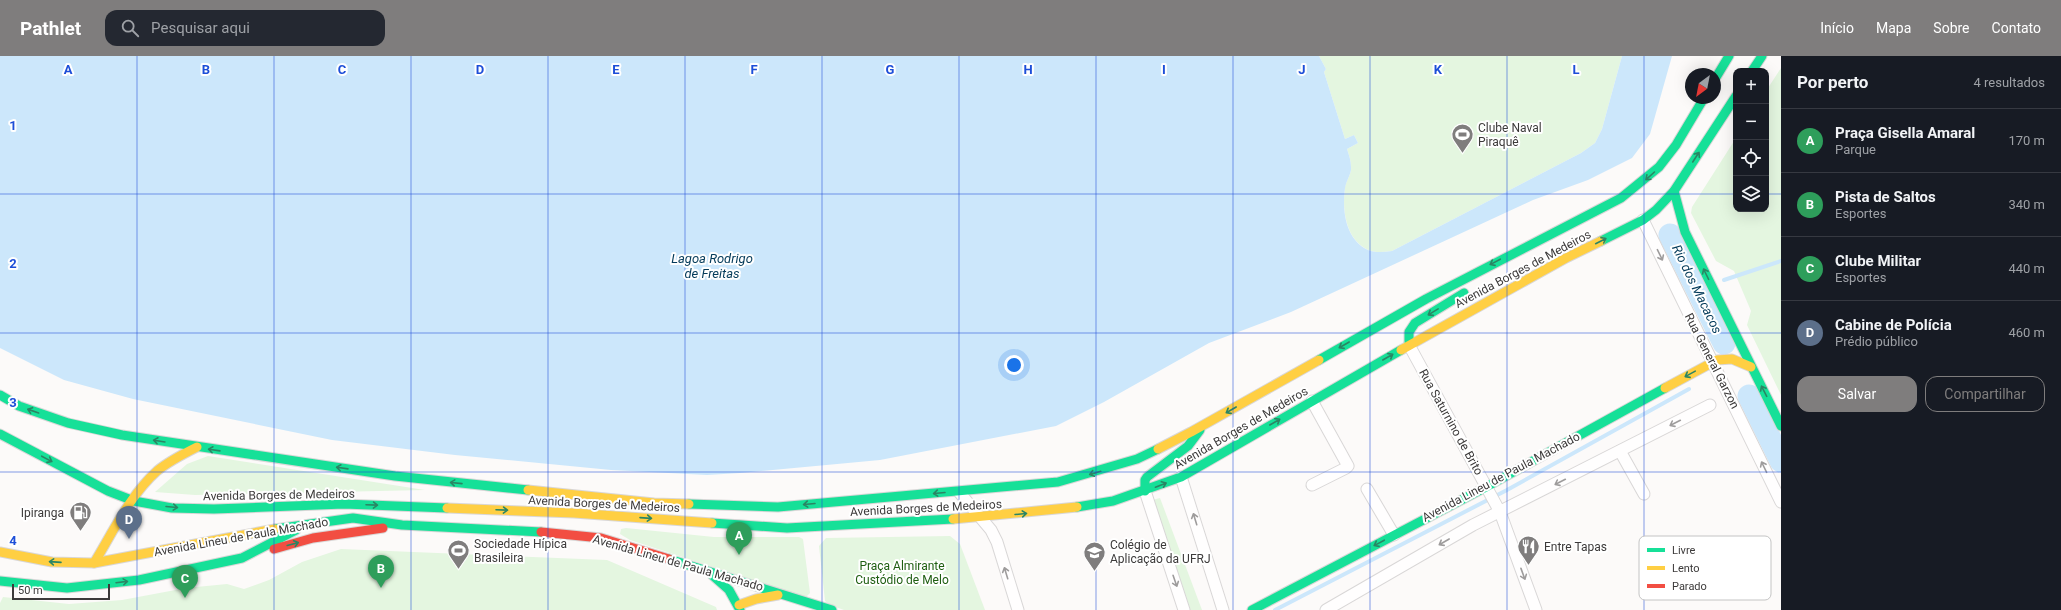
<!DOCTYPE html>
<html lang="pt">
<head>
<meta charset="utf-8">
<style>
  :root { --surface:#171b24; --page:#242831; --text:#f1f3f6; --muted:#9ea1a6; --line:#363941; --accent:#7f7d7d }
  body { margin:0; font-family:Roboto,sans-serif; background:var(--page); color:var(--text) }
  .controls { position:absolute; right:12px; top:12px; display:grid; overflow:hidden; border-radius:8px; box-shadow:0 4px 16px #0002 }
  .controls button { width:36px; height:36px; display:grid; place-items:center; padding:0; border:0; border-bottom:1px solid var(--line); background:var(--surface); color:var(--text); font:20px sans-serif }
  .compass { position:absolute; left:1685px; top:12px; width:36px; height:36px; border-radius:50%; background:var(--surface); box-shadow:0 4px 16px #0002; rotate:212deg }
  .scale { position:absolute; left:12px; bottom:10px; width:98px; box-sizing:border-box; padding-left:4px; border:2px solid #3c3a3a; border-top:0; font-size:11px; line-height:14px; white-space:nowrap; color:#3c3a3a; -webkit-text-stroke:3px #fff; paint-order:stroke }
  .you { position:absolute; left:1014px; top:309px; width:14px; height:14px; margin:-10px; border:3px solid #fff; border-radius:50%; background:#1a73e8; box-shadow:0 0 0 6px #1a73e833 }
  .badge { display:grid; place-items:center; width:26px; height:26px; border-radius:50%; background:var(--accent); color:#fff; font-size:13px; font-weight:700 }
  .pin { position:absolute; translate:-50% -33px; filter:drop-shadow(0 1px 2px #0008) }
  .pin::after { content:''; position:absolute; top:21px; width:14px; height:12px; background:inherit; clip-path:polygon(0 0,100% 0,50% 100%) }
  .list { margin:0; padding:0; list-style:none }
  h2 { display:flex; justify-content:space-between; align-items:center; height:52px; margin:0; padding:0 16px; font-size:17px }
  h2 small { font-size:13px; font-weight:400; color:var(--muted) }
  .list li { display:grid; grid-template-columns:26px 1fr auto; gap:12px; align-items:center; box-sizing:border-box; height:64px; padding:0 16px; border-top:1px solid var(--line) }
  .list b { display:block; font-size:15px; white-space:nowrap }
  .list p { margin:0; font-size:13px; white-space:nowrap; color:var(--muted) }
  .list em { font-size:13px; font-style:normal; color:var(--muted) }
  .actions { display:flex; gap:8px; padding:12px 16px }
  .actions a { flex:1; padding:9px 0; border:1px solid var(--accent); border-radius:12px; text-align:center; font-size:14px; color:var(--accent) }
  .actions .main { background:var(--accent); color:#fff }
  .icon { flex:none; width:22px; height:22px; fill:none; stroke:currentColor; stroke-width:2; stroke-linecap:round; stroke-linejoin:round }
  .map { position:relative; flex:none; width:1781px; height:554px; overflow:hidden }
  header { display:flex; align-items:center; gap:24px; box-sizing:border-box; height:56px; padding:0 20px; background:var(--accent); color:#fff }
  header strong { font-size:19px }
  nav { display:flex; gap:22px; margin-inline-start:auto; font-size:14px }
  .search { width:280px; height:36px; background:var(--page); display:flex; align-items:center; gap:10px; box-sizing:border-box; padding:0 14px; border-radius:12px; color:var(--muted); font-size:15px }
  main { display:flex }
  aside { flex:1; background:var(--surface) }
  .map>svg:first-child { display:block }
</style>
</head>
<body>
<header>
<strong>Pathlet</strong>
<div class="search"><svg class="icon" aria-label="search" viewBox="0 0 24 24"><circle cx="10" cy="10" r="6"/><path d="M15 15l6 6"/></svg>Pesquisar aqui</div>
<nav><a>Início</a><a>Mapa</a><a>Sobre</a><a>Contato</a></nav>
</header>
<main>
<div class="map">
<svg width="1781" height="554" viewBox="0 0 1781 554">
  <rect width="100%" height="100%" fill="#fcfaf9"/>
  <g fill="#e4f6e0">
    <path d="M1319,0H1622L1602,73L1595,87L1581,97L1392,195C1384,196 1375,197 1368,194C1345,183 1342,153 1345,131C1346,125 1352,117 1351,111C1351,105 1349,99 1347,93L1358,87L1354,79L1345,83L1324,16L1326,13Z"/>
    <path d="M1781,12V339L1747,269L1751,255L1734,215L1716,205L1691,157L1692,151L1736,82V153H1766V35Z"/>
    <path d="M208,400L425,434L195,439L155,436L187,408Z"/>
    <path d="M1160,442L1202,554H1184L1148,445Z"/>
    <path d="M626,472L714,481H799L803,483L810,537L806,541L630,484L620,478L621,473Z"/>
    <path d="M950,480L960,488L985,554H844L830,549L825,545L819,490L826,482Z"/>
    <path d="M341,493L607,504L716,551L717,554H0V547L3,541L69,548L122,544L186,532L227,528L244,533L269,524L302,506Z"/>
  </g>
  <path fill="#cce7fb" d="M0,0H1319L1326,13L1324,16L1345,83L1354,79L1358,87L1347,93C1349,99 1351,105 1351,111C1352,117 1346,125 1345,132C1342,154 1345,183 1368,194C1375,197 1384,196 1392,195L1581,97L1595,87L1602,73L1622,0H1672L1650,78L1632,102L1588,124L1533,144L1291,256L1209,287L1104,346L1056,370L880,404L740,417L707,419L611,414L455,399L332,384L133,343L64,324L0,292Z"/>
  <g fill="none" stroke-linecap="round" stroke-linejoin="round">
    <g stroke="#cce7fb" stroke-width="4">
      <path d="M1724,224L1781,205"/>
      <path d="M1275,554L1507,434L1689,333"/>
    </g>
    <g stroke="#cce7fb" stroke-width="23">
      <path d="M1670,179L1724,287"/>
      <path d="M1749,340L1781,405"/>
    </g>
    <defs>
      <g id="street">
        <path d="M1643,164L1781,446"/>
        <path d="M1409,289L1500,456L1536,554"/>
        <path d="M1312,345L1348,410L1346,412L1312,429"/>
        <path d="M1620,395L1644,438"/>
        <path d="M1181,421L1223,554"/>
        <path d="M1367,433L1394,479"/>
        <path d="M1145,435L1184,554"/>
        <path d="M959,436L991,474L997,486L1018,554"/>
        <path d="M1326,554L1473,469L1710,349"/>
      </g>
      <g id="fast">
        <path d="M1752,15L1762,0"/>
        <path d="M1715,23L1729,0"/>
        <path d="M1674,135L1685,176L1781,370"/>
        <path d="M1601,185L1643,164L1656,154L1674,135L1736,40"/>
        <path d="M1409,289V276L1415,267L1464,237"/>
        <path d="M1319,304L1426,243L1621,142L1659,111L1676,89L1704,42"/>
        <path d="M0,339L19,350L68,367L122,379L395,420L528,434"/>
        <path d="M0,378L108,435L134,445L172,452L214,453L344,448L447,452"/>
        <path d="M1145,435V424L1147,421L1188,390L1200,374"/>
        <path d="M689,448L778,451L1058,426L1137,403L1158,393"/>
        <path d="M1077,451L1113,445L1181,421L1401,294"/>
        <path d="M712,467L787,472L953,463"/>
        <path d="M275,473L353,462L402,469L541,476"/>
        <path d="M669,503L832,554"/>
        <path d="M712,519L729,534L740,554"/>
        <path d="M0,525L67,532L139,524L242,502L296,474"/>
        <path d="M1252,554L1486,431L1665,332"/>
      </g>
      <g id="slow">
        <path d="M1401,294L1566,202L1601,185"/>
        <path d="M1665,332L1717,304L1732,303L1751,311"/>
        <path d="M1158,393L1191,376L1319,304"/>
        <path d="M528,434L654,447L689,448"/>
        <path d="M447,452L574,457L712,467"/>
        <path d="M953,463L1077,451"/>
        <path d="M0,496L52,506L94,507L275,473"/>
        <path d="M94,507C113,476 130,439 157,415C169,405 183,398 197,391"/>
        <path d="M739,549L756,543L778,539"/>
      </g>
      <g id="jam">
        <path d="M541,476L601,482L669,503"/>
        <path d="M274,493L313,482L383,472"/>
      </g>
    </defs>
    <use href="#street" stroke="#d9d7d7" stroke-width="13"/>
    <use href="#fast" stroke="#d9d7d7" stroke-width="11"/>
    <use href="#slow" stroke="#d9d7d7" stroke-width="11"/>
    <use href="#jam" stroke="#d9d7d7" stroke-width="11"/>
    <use href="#street" stroke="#fffefe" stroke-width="11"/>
    <use href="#fast" stroke="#16e098" stroke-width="9"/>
    <use href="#slow" stroke="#ffcf43" stroke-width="9"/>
    <use href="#jam" stroke="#f24e42" stroke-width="9"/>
  </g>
  <defs><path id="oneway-shaft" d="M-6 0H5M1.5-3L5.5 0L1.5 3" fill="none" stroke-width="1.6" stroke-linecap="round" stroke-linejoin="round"/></defs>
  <g stroke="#2b8564">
    <use href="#oneway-shaft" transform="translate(1696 101) rotate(-57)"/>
    <use href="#oneway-shaft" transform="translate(1650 120) rotate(138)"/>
    <use href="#oneway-shaft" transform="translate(1601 185) rotate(-27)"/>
    <use href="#oneway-shaft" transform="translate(1495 206) rotate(152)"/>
    <use href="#oneway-shaft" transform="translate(1706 218) rotate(-116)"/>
    <use href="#oneway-shaft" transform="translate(1433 256) rotate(149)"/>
    <use href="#oneway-shaft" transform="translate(1344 289) rotate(150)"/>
    <use href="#oneway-shaft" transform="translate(1388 301) rotate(-30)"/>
    <use href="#oneway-shaft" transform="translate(1690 318) rotate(151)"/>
    <use href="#oneway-shaft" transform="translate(1764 335) rotate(-117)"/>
    <use href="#oneway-shaft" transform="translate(1231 354) rotate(150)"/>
    <use href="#oneway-shaft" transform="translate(33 355) rotate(-161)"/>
    <use href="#oneway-shaft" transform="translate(1275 366) rotate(-30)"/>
    <use href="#oneway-shaft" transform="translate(159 385) rotate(-171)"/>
    <use href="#oneway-shaft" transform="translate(214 394) rotate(-172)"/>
    <use href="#oneway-shaft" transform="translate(47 403) rotate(28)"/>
    <use href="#oneway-shaft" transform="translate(342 412) rotate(-172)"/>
    <use href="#oneway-shaft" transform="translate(1095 417) rotate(164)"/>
    <use href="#oneway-shaft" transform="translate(456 427) rotate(-174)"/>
    <use href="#oneway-shaft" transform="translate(1161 429) rotate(-21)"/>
    <use href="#oneway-shaft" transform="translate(939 437) rotate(175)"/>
    <use href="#oneway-shaft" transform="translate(809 448) rotate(175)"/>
    <use href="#oneway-shaft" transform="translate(372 449) rotate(2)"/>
    <use href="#oneway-shaft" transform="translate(172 451) rotate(5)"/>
    <use href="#oneway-shaft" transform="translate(502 454) rotate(2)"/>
    <use href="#oneway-shaft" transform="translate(1021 458) rotate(-5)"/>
    <use href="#oneway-shaft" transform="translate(646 462) rotate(4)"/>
    <use href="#oneway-shaft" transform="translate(1379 487) rotate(152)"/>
    <use href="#oneway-shaft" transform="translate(293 488) rotate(-15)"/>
    <use href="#oneway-shaft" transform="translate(55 506) rotate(-176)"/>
    <use href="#oneway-shaft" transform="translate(122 526) rotate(-7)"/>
  </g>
  <g stroke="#9e9c9c">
    <use href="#oneway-shaft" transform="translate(1660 199) rotate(64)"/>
    <use href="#oneway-shaft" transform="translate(1675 367) rotate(153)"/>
    <use href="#oneway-shaft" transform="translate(1764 411) rotate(-116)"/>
    <use href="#oneway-shaft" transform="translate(1560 426) rotate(153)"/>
    <use href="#oneway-shaft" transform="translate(1195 463) rotate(-107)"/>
    <use href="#oneway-shaft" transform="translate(1444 486) rotate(150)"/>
    <use href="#oneway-shaft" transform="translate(1006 517) rotate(-107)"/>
    <use href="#oneway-shaft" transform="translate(1523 518) rotate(70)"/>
    <use href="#oneway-shaft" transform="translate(1175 525) rotate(71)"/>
  </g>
  <path fill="none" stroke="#1d4ed8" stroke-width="1" stroke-opacity="0.55" d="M137,0V554M274,0V554M411,0V554M548,0V554M685,0V554M822,0V554M959,0V554M1096,0V554M1233,0V554M1370,0V554M1507,0V554M1644,0V554M0,138H1736M1766,138H1781M0,277H1781M0,416H1781"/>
  <defs>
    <symbol id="stadium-pin" viewBox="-11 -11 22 30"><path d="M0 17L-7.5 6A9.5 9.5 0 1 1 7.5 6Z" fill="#7f7d7d" stroke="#fff"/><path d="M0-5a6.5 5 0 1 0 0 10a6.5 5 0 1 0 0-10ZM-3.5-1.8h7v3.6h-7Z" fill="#fff"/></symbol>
    <symbol id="fuel-pin" viewBox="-11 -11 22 30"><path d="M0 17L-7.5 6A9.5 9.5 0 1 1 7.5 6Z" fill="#7f7d7d" stroke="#fff"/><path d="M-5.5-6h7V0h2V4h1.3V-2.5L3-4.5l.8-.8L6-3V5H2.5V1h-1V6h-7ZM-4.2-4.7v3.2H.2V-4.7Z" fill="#fff"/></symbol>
    <symbol id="restaurant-pin" viewBox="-11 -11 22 30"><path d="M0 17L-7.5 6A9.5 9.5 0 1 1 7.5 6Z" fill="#7f7d7d" stroke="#fff"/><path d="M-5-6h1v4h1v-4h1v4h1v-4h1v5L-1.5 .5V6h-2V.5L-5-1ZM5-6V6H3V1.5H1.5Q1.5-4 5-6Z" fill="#fff"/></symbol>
    <symbol id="school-pin" viewBox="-11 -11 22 30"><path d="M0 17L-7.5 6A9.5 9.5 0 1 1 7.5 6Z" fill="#7f7d7d" stroke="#fff"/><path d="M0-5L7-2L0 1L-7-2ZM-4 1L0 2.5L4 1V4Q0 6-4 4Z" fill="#fff"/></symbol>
  </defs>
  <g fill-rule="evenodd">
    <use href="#stadium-pin" x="1450" y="66" width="25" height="34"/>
    <use href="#fuel-pin" x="68" y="444" width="25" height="34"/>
    <use href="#restaurant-pin" x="1516" y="478" width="25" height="34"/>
    <use href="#stadium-pin" x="446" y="482" width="25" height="34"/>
    <use href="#school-pin" x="1082" y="484" width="25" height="34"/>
  </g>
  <g text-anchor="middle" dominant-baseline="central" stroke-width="4" stroke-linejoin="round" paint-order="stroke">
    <g font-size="12" fill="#3c3a3a" stroke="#fff" text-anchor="start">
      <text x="1478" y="72">Clube Naval<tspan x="1478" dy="14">Piraquê</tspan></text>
      <text x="64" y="457" text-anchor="end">Ipiranga</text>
      <text x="474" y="488">Sociedade Hípica<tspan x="474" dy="14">Brasileira</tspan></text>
      <text x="1110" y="489">Colégio de<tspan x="1110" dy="14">Aplicação da UFRJ</tspan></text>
      <text x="1544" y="491">Entre Tapas</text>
    </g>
    <g font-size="12" fill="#3c3a3a" stroke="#fff">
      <text transform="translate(1523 213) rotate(-28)">Avenida Borges de Medeiros</text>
      <text transform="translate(1712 305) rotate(63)">Rua General Garzon</text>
      <text transform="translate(1451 366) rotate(61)">Rua Saturnino de Brito</text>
      <text transform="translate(1241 372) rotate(-30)">Avenida Borges de Medeiros</text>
      <text transform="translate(1501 421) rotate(-28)">Avenida Lineu de Paula Machado</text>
      <text transform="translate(279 439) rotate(-1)">Avenida Borges de Medeiros</text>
      <text transform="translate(604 448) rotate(3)">Avenida Borges de Medeiros</text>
      <text transform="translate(926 452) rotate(-3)">Avenida Borges de Medeiros</text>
      <text transform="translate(241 481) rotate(-10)">Avenida Lineu de Paula Machado</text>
      <text transform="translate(678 507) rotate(16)">Avenida Lineu de Paula Machado</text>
    </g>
    <g font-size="12" fill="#1e5e11" stroke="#fff">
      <text x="902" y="510">Praça Almirante<tspan x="902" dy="14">Custódio de Melo</tspan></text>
    </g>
    <g font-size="13" font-style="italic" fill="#043b5a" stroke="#fff">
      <text x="712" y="202">Lagoa Rodrigo<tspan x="712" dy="15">de Freitas</tspan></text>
      <text transform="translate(1697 233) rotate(64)">Rio dos Macacos</text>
    </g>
  </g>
  <rect x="1639" y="480" width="132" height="64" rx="6" fill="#fff" stroke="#c4c4c4" stroke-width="1"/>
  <rect x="1647" y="492" width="18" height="4" fill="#16e098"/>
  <rect x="1647" y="510" width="18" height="4" fill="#ffcf43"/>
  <rect x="1647" y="528" width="18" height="4" fill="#f24e42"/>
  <g font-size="11" fill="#3c3a3a">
    <text x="1672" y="498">Livre</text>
    <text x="1672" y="516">Lento</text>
    <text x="1672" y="534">Parado</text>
  </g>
  <g font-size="13" text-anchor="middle" font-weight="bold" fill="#1d4ed8" stroke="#fff" stroke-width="4" stroke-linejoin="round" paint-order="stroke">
    <text x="68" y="18">A</text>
    <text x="206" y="18">B</text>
    <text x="342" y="18">C</text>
    <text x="480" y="18">D</text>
    <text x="616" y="18">E</text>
    <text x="754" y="18">F</text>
    <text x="890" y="18">G</text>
    <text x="1028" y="18">H</text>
    <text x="1164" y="18">I</text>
    <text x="1302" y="18">J</text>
    <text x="1438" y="18">K</text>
    <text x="1576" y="18">L</text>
    <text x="13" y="74">1</text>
    <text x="13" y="212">2</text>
    <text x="13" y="351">3</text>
    <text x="13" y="489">4</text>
  </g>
</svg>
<div class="controls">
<button>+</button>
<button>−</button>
<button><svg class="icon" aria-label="locate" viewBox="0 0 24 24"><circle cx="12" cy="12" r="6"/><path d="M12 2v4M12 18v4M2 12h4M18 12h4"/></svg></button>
<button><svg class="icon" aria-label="layers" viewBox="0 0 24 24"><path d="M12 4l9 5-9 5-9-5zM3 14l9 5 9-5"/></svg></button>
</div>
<svg class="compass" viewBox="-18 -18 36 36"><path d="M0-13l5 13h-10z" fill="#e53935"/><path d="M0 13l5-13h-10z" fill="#9ea1a6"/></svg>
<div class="scale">50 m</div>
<div class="you"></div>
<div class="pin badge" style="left:739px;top:499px;background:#2e9e5b">A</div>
<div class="pin badge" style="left:381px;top:532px;background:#2e9e5b">B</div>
<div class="pin badge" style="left:185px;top:542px;background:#2e9e5b">C</div>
<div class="pin badge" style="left:129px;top:483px;background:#5c6f8a">D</div>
</div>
<aside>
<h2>Por perto<small>4 resultados</small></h2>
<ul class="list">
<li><span class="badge" style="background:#2e9e5b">A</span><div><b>Praça Gisella Amaral</b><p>Parque</p></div><em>170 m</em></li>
<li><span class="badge" style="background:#2e9e5b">B</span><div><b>Pista de Saltos</b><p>Esportes</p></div><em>340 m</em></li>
<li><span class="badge" style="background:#2e9e5b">C</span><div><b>Clube Militar</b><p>Esportes</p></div><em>440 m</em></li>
<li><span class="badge" style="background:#5c6f8a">D</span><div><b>Cabine de Polícia</b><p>Prédio público</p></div><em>460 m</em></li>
</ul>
<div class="actions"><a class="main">Salvar</a><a>Compartilhar</a></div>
</aside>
</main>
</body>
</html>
